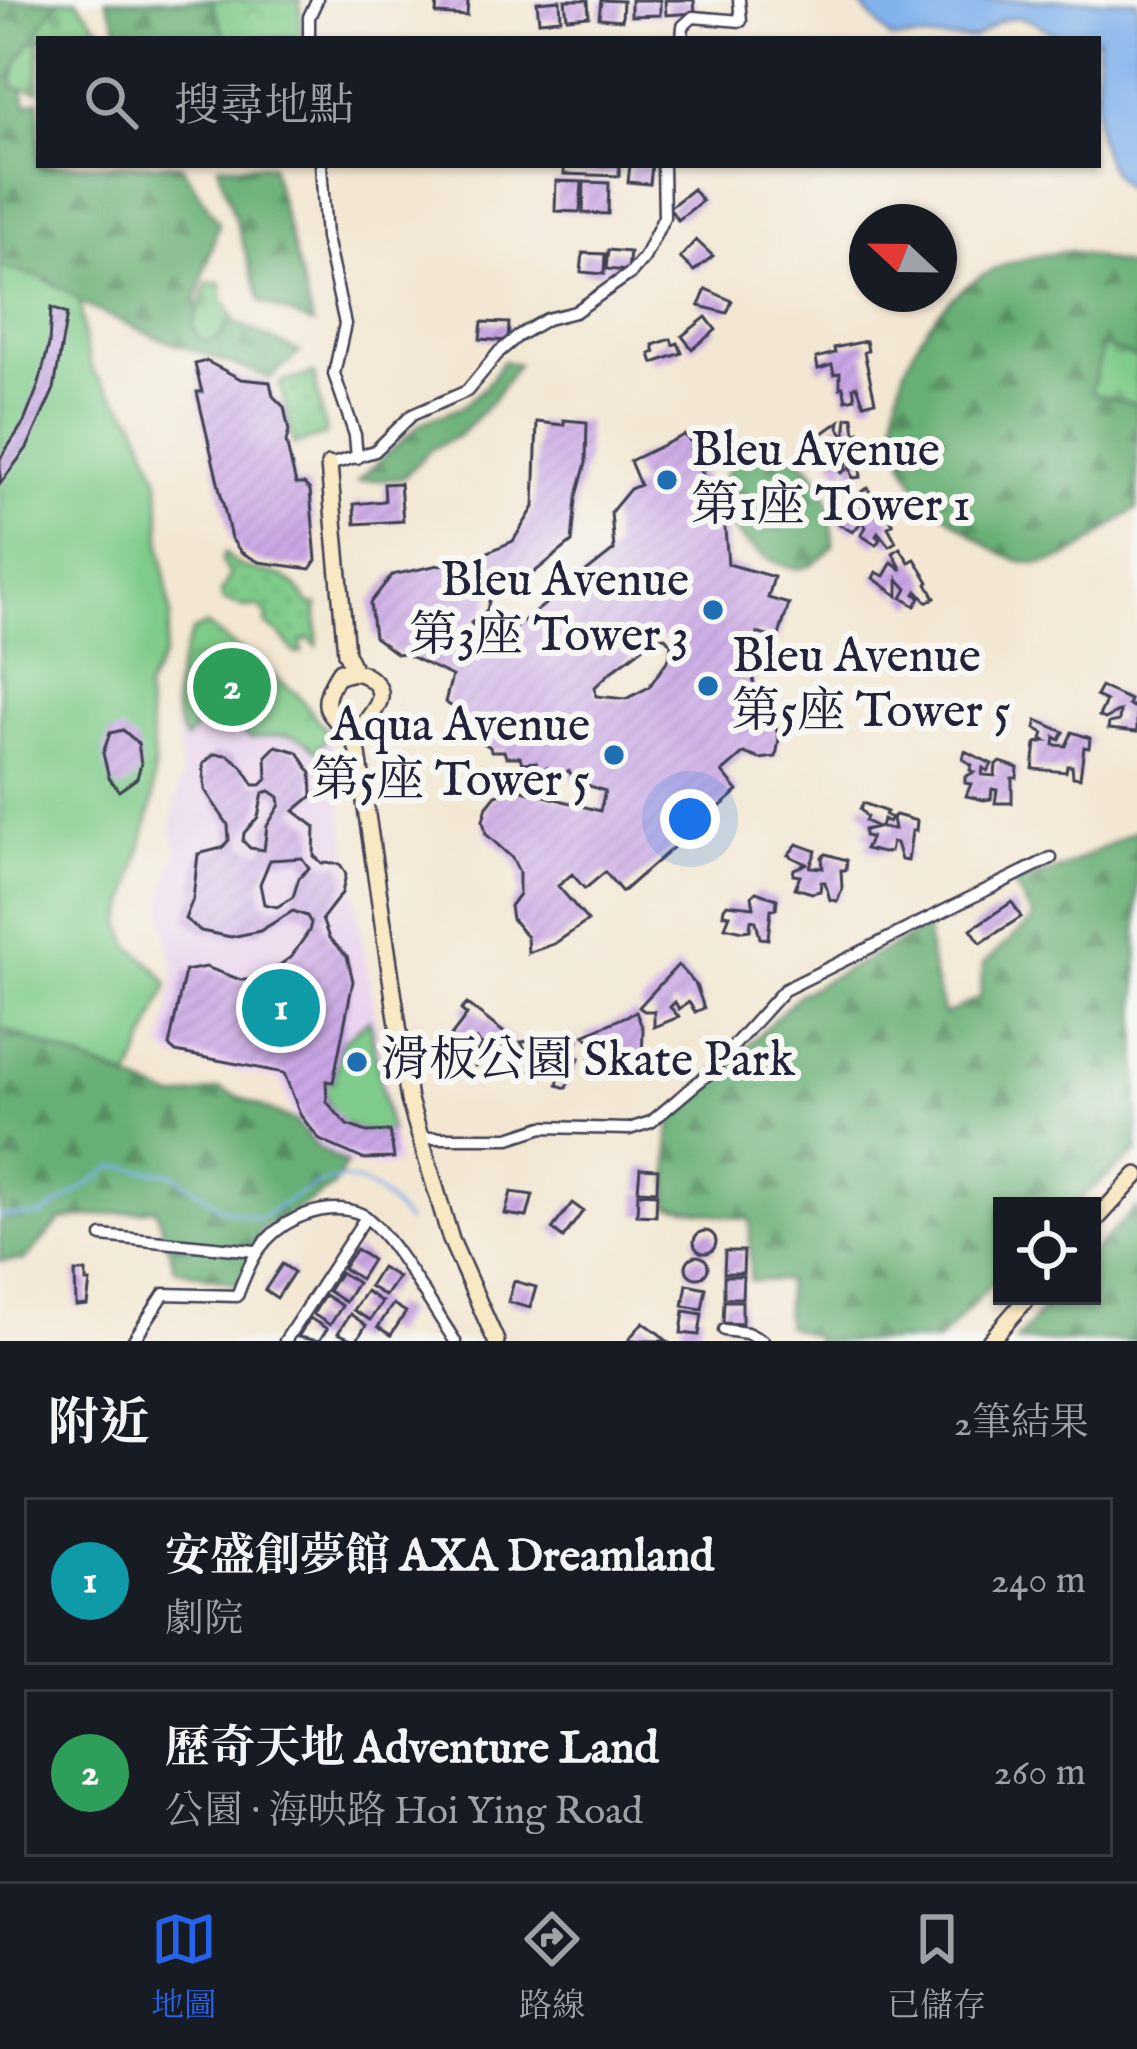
<!DOCTYPE html>
<html lang="zh-TW">
<head>
<meta charset="utf-8">
<style>
  :root { --surface:#171b24; --page:#20242c; --text:#f1f3f6; --muted:#9ea1a6; --line:#363941; --accent:#2563eb }
  body { margin:0; font-family:"IM FELL English","Noto Serif TC",serif; background:var(--page); color:var(--text) }
  .controls { position:absolute; right:36px; bottom:36px; display:grid; overflow:hidden; border-radius:0px; box-shadow:0 3px 9px #0004 }
  .controls button { width:108px; height:108px; display:grid; place-items:center; padding:0; border:0; border-bottom:3px solid var(--line); background:var(--surface); color:var(--text); font:60px sans-serif }
  .compass { position:absolute; left:849px; top:204px; width:108px; height:108px; border-radius:50%; background:var(--surface); box-shadow:0 3px 9px #0004; rotate:292deg }
  .you { position:absolute; left:690px; top:819px; width:42px; height:42px; margin:-30px; border:9px solid #fff; border-radius:50%; background:#1a73e8; box-shadow:0 0 0 18px #1a73e833 }
  .badge { display:grid; place-items:center; width:78px; height:78px; border-radius:50%; background:var(--accent); color:#fff; font-size:39px; font-weight:700 }
  .pin { position:absolute; translate:-50% -50%; border:6px solid #fff; box-shadow:0 3px 12px #0006 }
  .list { margin:0; padding:0; list-style:none }
  h2 { display:flex; justify-content:space-between; align-items:center; height:156px; margin:0; padding:0 48px; font-size:51px }
  h2 small { font-size:39px; font-weight:400; color:var(--muted) }
  .list li { display:grid; grid-template-columns:78px 1fr auto; gap:36px; align-items:center; box-sizing:border-box; height:168px; margin:0 24px 24px; padding:0 24px; border:3px solid var(--line); border-radius:0px }
  .list b { display:block; font-size:45px; white-space:nowrap }
  .list p { margin:0; font-size:39px; white-space:nowrap; color:var(--muted) }
  .list em { font-size:39px; font-style:normal; color:var(--muted) }
  .icon { flex:none; width:66px; height:66px; fill:none; stroke:currentColor; stroke-width:2; stroke-linecap:round; stroke-linejoin:round }
  .map { position:relative; flex:none; width:1137px; height:1341px; overflow:hidden }
  .search { position:absolute; background:var(--surface); box-shadow:0 3px 9px #0004; left:36px; right:36px; top:36px; height:132px; display:flex; align-items:center; gap:30px; box-sizing:border-box; padding:0 42px; border-radius:0px; color:var(--muted); font-size:45px }
  .sheet { height:540px; background:var(--surface) }
  nav { display:flex; justify-content:space-around; align-items:center; box-sizing:border-box; height:168px; border-top:3px solid var(--line); background:var(--surface); font-size:33px; color:var(--muted) }
  nav a { display:grid; justify-items:center; gap:6px }
  nav .on { color:var(--accent) }
  .map>svg:first-child { display:block }
</style>
</head>
<body>
<div class="map">
<svg width="1137" height="1341" viewBox="0 0 1137 1341">
  <defs>
    <pattern id="grass-dots" width="8" height="8" patternUnits="userSpaceOnUse" patternTransform="scale(3)"><rect width="8" height="8" fill="#7fcb89"/><path d="M2 2h.1M6 6h.1" fill="none" stroke="#6dae77" stroke-width="1.8" stroke-linecap="round"/></pattern>
    <pattern id="forest-firs" width="22" height="20" patternUnits="userSpaceOnUse" patternTransform="scale(3)"><rect width="22" height="20" fill="#67af75"/><path d="M5 1l3.5 6h-7zM16 11l3.5 6h-7z" fill="#548e61"/></pattern>
    <pattern id="cemetery-stones" width="16" height="16" patternUnits="userSpaceOnUse" patternTransform="scale(3)"><rect width="16" height="16" fill="#7fcb89"/><path d="M2 7V4a2 2 0 0 1 4 0v3zM10 15v-3a2 2 0 0 1 4 0v3z" fill="#6dae77"/></pattern>
    <pattern id="park-crowns" width="20" height="18" patternUnits="userSpaceOnUse" patternTransform="scale(3)"><rect width="20" height="18" fill="#7fcb89"/><path d="M2 6a3 3 0 1 1 6 0M12 15a3 3 0 1 1 6 0" fill="none" stroke="#6dae77"/></pattern>
    <pattern id="building-hatch" width="6" height="6" patternUnits="userSpaceOnUse" patternTransform="scale(3)"><rect width="6" height="6" fill="#cba7e6"/><path d="M-1 1l2-2M0 6l6-6M5 7l2-2" fill="none" stroke="#ae8fc6"/></pattern>
  </defs>
  <rect width="100%" height="100%" fill="#f6f6f2"/>
  <filter id="ink" filterUnits="userSpaceOnUse"><feTurbulence type="fractalNoise" baseFrequency=".00833" numOctaves="2"/><feDisplacementMap in="SourceGraphic" scale="24" xChannelSelector="R" yChannelSelector="G"/><feConvolveMatrix kernelMatrix="1 2 1 2 8 2 1 2 1" color-interpolation-filters="sRGB"/></filter>
  <filter id="wash" filterUnits="userSpaceOnUse"><feTurbulence type="fractalNoise" baseFrequency=".004" numOctaves="4" result="noise"/><feDisplacementMap in="SourceGraphic" scale="48" xChannelSelector="R" yChannelSelector="G"/><feGaussianBlur stdDeviation="2.7" result="paint"/><feColorMatrix in="noise" values="0 0 0 0 0 0 0 0 0 0 0 0 0 0 0 0 0 1.4 0 .05"/><feComposite in="paint" operator="in"/></filter>
  <g filter="url(#wash)">
    <rect width="100%" height="100%" fill="#f3e7d3"/>
    <path fill="#e9d2ee" d="M206,625L296,693L330,735L398,1165L381,1168L347,1164L317,1147L295,1121L280,1080L174,1059L162,1048L175,974L163,915L165,887L177,851L171,824L182,776L174,708L175,681L192,632Z"/>
    <g fill="url(#grass-dots)" stroke="#507662" stroke-width="3">
      <path d="M314,373L326,435L294,445L280,383Z"/>
      <path d="M225,553C256,587 281,555 309,604L317,605V646L309,639L301,642L302,653L296,654L280,634L265,624L268,618L260,607L245,608L223,600L221,593L230,576L222,561Z"/>
    </g>
    <g fill="url(#forest-firs)" stroke="#446858" stroke-width="3">
      <path d="M0,0H61L19,78L27,105L39,100V165H181L219,223L195,304L300,352L271,378L156,337L80,303C61,280 27,274 0,267Z"/>
      <path d="M106,0H211L226,39H140L118,28Z"/>
      <path d="M218,165H271L313,324L261,302Z"/>
      <path d="M1071,251L1137,268V509C1108,524 1083,556 1051,562C1018,568 993,551 968,531C948,516 927,502 914,481C869,412 913,322 975,280C1004,261 1037,255 1071,251Z"/>
      <path d="M503,361L518,364L493,400L460,435L430,450L403,478L358,481L421,423L462,407L484,388Z"/>
      <path d="M746,444C814,448 832,482 833,546C825,554 815,566 802,568C782,572 740,544 732,526C726,512 726,494 723,479Z"/>
      <path d="M1137,830V1152L1071,1206H1002V1274L938,1341H816V1337L786,1326V1280L750,1281V1220L669,1206V1136L674,1118L801,993L927,928L930,959L944,1015L980,997L983,964L1034,919L1013,883L1063,868Z"/>
      <path d="M0,1028L176,1099L220,1089L295,1121L317,1147L347,1164L332,1188L259,1231L238,1285L175,1269L156,1209L61,1220L25,1260L0,1261Z"/>
      <path d="M1137,1207V1341H1016L1054,1296H1092V1252Z"/>
    </g>
    <g fill="url(#cemetery-stones)" stroke="#507662" stroke-width="3">
      <path d="M59,0H77L100,29L102,39H39V91L12,87L18,61Z"/>
      <path d="M207,283H221L222,298L234,318L220,336L209,342L199,338L193,326Z"/>
      <path d="M1103,346L1137,358V404L1091,393Z"/>
    </g>
    <g fill="url(#park-crowns)" stroke="#507662" stroke-width="3">
      <path d="M211,0H300L301,39H226Z"/>
      <path d="M206,625L296,693L330,735L315,751C293,726 277,738 250,738L238,729L230,710L219,706L208,712L186,740C164,708 177,666 192,632Z"/>
    </g>
    <g fill="#7fcb89" stroke="#507662" stroke-width="3">
      <path d="M0,267L39,277L74,295L80,303L85,345L92,370L136,421L159,480L161,544L171,616L164,655L146,690L154,760L153,800L122,924L129,945L154,967L168,984L130,1079L0,1028Z"/>
      <path d="M369,1019L390,1131C356,1136 323,1119 326,1081L334,1082L341,1043Z"/>
    </g>
    <path fill="#81b2ec" stroke="#526a94" stroke-width="3" d="M856,0H1137V197C1083,161 1098,96 1098,39H1064L1032,21L1016,17L1000,21L973,39H891Z"/>
    <g fill="none" stroke-linecap="round" stroke-linejoin="round">
      <path stroke="#81b2ec" stroke-width="3" d="M0,1216H41L115,1166L173,1174L224,1209L259,1219C322,1179 352,1153 407,1222"/>
    </g>
    <g id="blocks">
      <g fill="url(#building-hatch)" fill-rule="evenodd">
        <path d="M437,0L468,1L467,16L436,14Z"/>
        <path d="M560,0L561,19L539,21L537,2Z"/>
        <path d="M565,0H588L589,16L567,18Z"/>
        <path d="M601,0L623,1L622,20L599,18Z"/>
        <path d="M631,0H660V15L631,16Z"/>
        <path d="M665,0H694L695,13L666,15Z"/>
        <path d="M564,165H619V176L564,174Z"/>
        <path d="M630,165H652L650,184L628,182Z"/>
        <path d="M556,181L582,182L580,212L555,211Z"/>
        <path d="M584,182L609,183L608,214L583,213Z"/>
        <path d="M693,189L702,201L678,220L669,208Z"/>
        <path d="M696,240L713,256L694,271L680,258Z"/>
        <path d="M608,250L630,252L628,271L606,269Z"/>
        <path d="M583,253L605,254L604,274L581,272Z"/>
        <path d="M706,289L732,301L727,313L699,306Z"/>
        <path d="M51,308L67,314L54,389L27,448L0,484V459L24,422L39,384L49,344Z"/>
        <path d="M706,317L716,330L692,349L682,336Z"/>
        <path d="M482,322L509,323L508,341L480,339Z"/>
        <path d="M671,339L673,345L678,343L682,353L653,363L650,354L655,352L653,345Z"/>
        <path d="M866,341L868,351L864,352L875,401L864,404L857,386L853,387L855,398L846,400L843,387L840,388V373L834,374L832,365L818,369L816,358L835,353L834,348Z"/>
        <path d="M206,361L241,379L270,382L273,396L284,407L289,431L286,442L296,484H304L310,490L316,560L310,569L259,562L241,552L231,538L197,392H202L195,364Z"/>
        <path d="M853,417L855,433L860,432L864,460H859L861,477L853,478L848,461L844,464L847,469L841,473L830,458L838,453L837,445L824,452L813,440L840,421L839,428L845,437L847,418Z"/>
        <path d="M564,420L587,422L586,463L576,499L572,542L516,587L506,590L500,586L491,593L487,610L471,623L488,642L496,643L614,550L611,512L630,489L640,485L630,461L684,435L695,446L691,449L704,470L701,471L709,486L711,501L724,518L728,564L774,577L768,598L789,604L778,639L757,633L753,646L768,674L753,676L756,707L764,715L770,713L774,721L779,739L776,757L760,759L744,753L722,772L738,791L622,892L605,872L585,889L572,874L558,886L588,921L554,944L528,953L527,937L512,919L510,906L519,894V872L512,858L486,834L483,820L487,806L496,795L515,788L600,811L605,791L575,781L569,771L554,774L547,768L539,770L536,762L522,763L520,757H506L504,751H491L490,747L458,728L454,718L457,710L445,702L452,676L403,653L397,654L374,637L370,603L392,575L457,561L473,571L484,566L486,553L513,541L534,507L537,422L564,425ZM665,637L671,644L669,658L649,687L626,699L596,696L595,687L612,671L656,638Z"/>
        <path d="M400,483L403,521L355,524L354,504L385,501L384,484Z"/>
        <path d="M868,488L875,503L880,500L893,524L888,527L896,542L889,546L878,532L876,536L880,539L876,545L861,535L866,527L862,521L853,532L838,524L857,497L861,500L858,504L867,510L862,491Z"/>
        <path d="M900,548L909,562L915,559L929,582L927,584L935,598L927,602L917,591L915,594L920,598L915,606L902,598L907,589L898,579V596L873,578L876,572L884,576L892,562L902,570L893,553Z"/>
        <path d="M1101,687L1130,700L1128,705L1133,707L1137,697V732L1108,729L1109,723L1119,721L1120,711L1105,719L1099,716L1106,701L1096,696Z"/>
        <path d="M1037,720L1064,732L1060,740L1055,737L1054,745L1066,746L1072,732L1090,738L1089,748L1084,747L1080,778L1073,777L1072,766H1067L1066,772L1033,769L1036,743L1046,741L1042,739L1044,733L1035,728Z"/>
        <path d="M123,730L138,743L141,764L137,778L119,791L109,778L103,753L110,733Z"/>
        <path d="M276,746L298,752L311,773L312,796L294,811L315,827L314,856L322,863L340,864L346,874L342,893L322,919L329,938L347,956L353,981L333,1082L326,1081L327,1102L347,1125L367,1132L390,1131L394,1158L363,1159L320,1140L301,1116L284,1073L176,1052L169,1046L185,971L206,967L241,980H259L291,957L309,931L311,923L307,916L293,911L260,931L231,937L201,931L185,919L193,899L198,854L222,848L229,840L228,825L205,790L203,764L214,754L228,755L242,766L254,785H261L267,779L266,756ZM270,791L279,797L280,805L267,826L264,850L250,848L243,841L244,833L258,817L263,793ZM302,858L309,868L299,878L293,897L277,907L264,904L260,884L270,860Z"/>
        <path d="M965,751L992,764L988,771L983,768L982,775L995,776L996,764L1001,762L1018,768L1017,778H1012V803H995L997,790L992,789L991,799L984,800L966,796L971,784L965,783V777L974,772L970,770L972,765L963,759Z"/>
        <path d="M863,803L887,812L885,815L891,818L888,822L883,819L881,828L894,829L892,818L896,815L917,821L916,831H912L908,861L901,860L896,843L892,842L890,852L883,853L865,849L871,837L864,836V830L878,827L865,821L867,817L860,809Z"/>
        <path d="M797,844L816,851L810,867L823,868L822,857L826,854L847,860L846,870H841L842,889L837,901L830,900L825,882H821L820,891L812,893L795,888L800,876L793,875L794,869L806,864L788,855Z"/>
        <path d="M756,892L777,899L776,909H771L768,939L760,938L756,921L751,920L750,930L743,931L725,927L730,915L723,914L724,908L727,904L754,907L752,896Z"/>
        <path d="M1012,902L1021,917L981,943L971,929Z"/>
        <path d="M678,965L696,985L704,1008L695,1012L689,1002L679,1009L675,1002L670,1007L679,1017L654,1027V1011H644L639,1007Z"/>
        <path d="M467,1004L515,1041L508,1047L491,1042L500,1055L475,1066L473,1057L482,1045L476,1040L470,1048L461,1041L457,1047L448,1040L467,1015L461,1010Z"/>
        <path d="M636,1012L643,1029L642,1062H633L632,1051L619,1053V1044L612,1047L616,1060H589L596,1045L584,1035Z"/>
        <path d="M556,1038L578,1039L577,1048L560,1055L563,1063L572,1056L579,1058L566,1088L557,1085L560,1074L548,1072L550,1063H543L542,1077L517,1066L529,1055L521,1042Z"/>
        <path d="M640,1168L658,1169L657,1191L638,1190Z"/>
        <path d="M511,1192L533,1195L527,1217L505,1214Z"/>
        <path d="M638,1193L657,1194L656,1216L637,1215Z"/>
        <path d="M572,1203L583,1211L563,1238L552,1229Z"/>
        <circle cx="705" cy="1242" r="11"/>
        <path d="M356,1249L372,1260L360,1279L343,1268Z"/>
        <path d="M725,1251H744L743,1273H724Z"/>
        <circle cx="697" cy="1267" r="11"/>
        <path d="M282,1264L294,1272L277,1298L265,1290Z"/>
        <path d="M381,1267L398,1277L385,1296L369,1286Z"/>
        <path d="M75,1272H86V1282H90L87,1305L76,1306Z"/>
        <path d="M340,1272L357,1283L345,1302L328,1291Z"/>
        <path d="M724,1276H743L742,1298H724Z"/>
        <path d="M514,1281L536,1287L530,1308L508,1302Z"/>
        <path d="M687,1284L706,1288L702,1309L683,1306Z"/>
        <path d="M366,1291L382,1302L370,1320L353,1310Z"/>
        <path d="M325,1295L342,1306L330,1325L313,1314Z"/>
        <path d="M724,1301H742V1324L723,1323Z"/>
        <path d="M393,1304L406,1312L391,1335L378,1327Z"/>
        <path d="M684,1311L702,1314L699,1335L681,1333Z"/>
        <path d="M350,1314L366,1325L356,1341L338,1333Z"/>
        <path d="M310,1318L327,1329L319,1341L298,1337Z"/>
        <path d="M643,1322L658,1333L667,1341H632L629,1339Z"/>
      </g>
    </g>
  </g>
  <g filter="url(#ink)">
    <use href="#blocks" fill-opacity="0" stroke="#414052" stroke-width="3"/>
    <g fill="none" stroke-linecap="round" stroke-linejoin="round">
      <defs>
        <g id="street">
          <path d="M309,39V17L317,0"/>
          <path d="M682,39L683,26L693,17L741,21L739,0"/>
          <path d="M321,165L326,238L345,324L334,374L355,435L357,458"/>
          <path d="M329,465L375,451L412,415L467,391L499,352L518,336L547,319L575,312L631,273L644,258L664,217L663,165"/>
          <path d="M419,1138H509L543,1127L629,1129L651,1122L708,1074L784,990L1051,858"/>
          <path d="M102,1236L255,1251"/>
          <path d="M724,1330L747,1333L763,1341"/>
          <path d="M133,1341L164,1294L237,1296C250,1261 261,1235 297,1218C317,1209 341,1205 361,1214C387,1227 436,1313 455,1341"/>
          <path d="M285,1341L366,1217"/>
        </g>
        <g id="secondary">
          <path d="M329,465L346,653L355,672"/>
          <path d="M340,671C310,717 338,711 357,747"/>
          <path d="M337,677C347,673 356,670 366,676C395,693 372,712 362,727C358,732 358,741 357,747L409,1100L451,1240L496,1341"/>
          <path d="M1092,1224L1137,1175"/>
          <path d="M990,1341L1029,1296"/>
        </g>
      </defs>
      <use href="#street" stroke="#414052" stroke-width="15"/>
      <use href="#secondary" stroke="#414052" stroke-width="20"/>
      <use href="#street" stroke="#fff" stroke-width="10"/>
      <use href="#secondary" stroke="#f8e8c3" stroke-width="15"/>
    </g>
  </g>
  <g fill="#1f6fb2" stroke="#f6f6f2" stroke-width="4.5">
    <circle cx="667" cy="480" r="12"/>
    <circle cx="713" cy="610" r="12"/>
    <circle cx="708" cy="686" r="12"/>
    <circle cx="614" cy="755" r="12"/>
    <circle cx="357" cy="1062" r="12"/>
  </g>
  <g text-anchor="middle" dominant-baseline="central" stroke-width="12" stroke-linejoin="round" paint-order="stroke">
    <g font-size="48" fill="#22223b" stroke="#f6f6f2" text-anchor="start">
      <text x="691" y="452">Bleu Avenue<tspan x="691" dy="55">第1座 Tower 1</tspan></text>
      <text x="689" y="582" text-anchor="end">Bleu Avenue<tspan x="689" dy="55">第3座 Tower 3</tspan></text>
      <text x="732" y="658">Bleu Avenue<tspan x="732" dy="55">第5座 Tower 5</tspan></text>
      <text x="590" y="727" text-anchor="end">Aqua Avenue<tspan x="590" dy="55">第5座 Tower 5</tspan></text>
      <text x="381" y="1062">滑板公園 Skate Park</text>
    </g>
  </g>
</svg>
<div class="controls">
<button><svg class="icon" aria-label="locate" viewBox="0 0 24 24"><circle cx="12" cy="12" r="6"/><path d="M12 2v4M12 18v4M2 12h4M18 12h4"/></svg></button>
</div>
<svg class="compass" viewBox="-18 -18 36 36"><path d="M0-13l5 13h-10z" fill="#e53935"/><path d="M0 13l5-13h-10z" fill="#9ea1a6"/></svg>
<div class="you"></div>
<div class="pin badge" style="left:281px;top:1008px;background:#0f9aa8">1</div>
<div class="pin badge" style="left:232px;top:687px;background:#2e9e5b">2</div>
<div class="search"><svg class="icon" aria-label="search" viewBox="0 0 24 24"><circle cx="10" cy="10" r="6"/><path d="M15 15l6 6"/></svg>搜尋地點</div>
</div>
<section class="sheet">
<h2>附近<small>2筆結果</small></h2>
<ul class="list">
<li><span class="badge" style="background:#0f9aa8">1</span><div><b>安盛創夢館 AXA Dreamland</b><p>劇院</p></div><em>240 m</em></li>
<li><span class="badge" style="background:#2e9e5b">2</span><div><b>歷奇天地 Adventure Land</b><p>公園 · 海映路 Hoi Ying Road</p></div><em>260 m</em></li>
</ul>
</section>
<nav>
<a class="on"><svg class="icon" aria-label="map" viewBox="0 0 24 24"><path d="M3 6l6-2 6 2 6-2v14l-6 2-6-2-6 2zM9 4v14M15 6v14"/></svg>地圖</a>
<a><svg class="icon" aria-label="directions" viewBox="0 0 24 24"><path d="M12 3l9 9-9 9-9-9zM9 14v-3h6M13 9l2 2-2 2"/></svg>路線</a>
<a><svg class="icon" aria-label="saved" viewBox="0 0 24 24"><path d="M7 4h10v16l-5-4-5 4z"/></svg>已儲存</a>
</nav>
</body>
</html>
